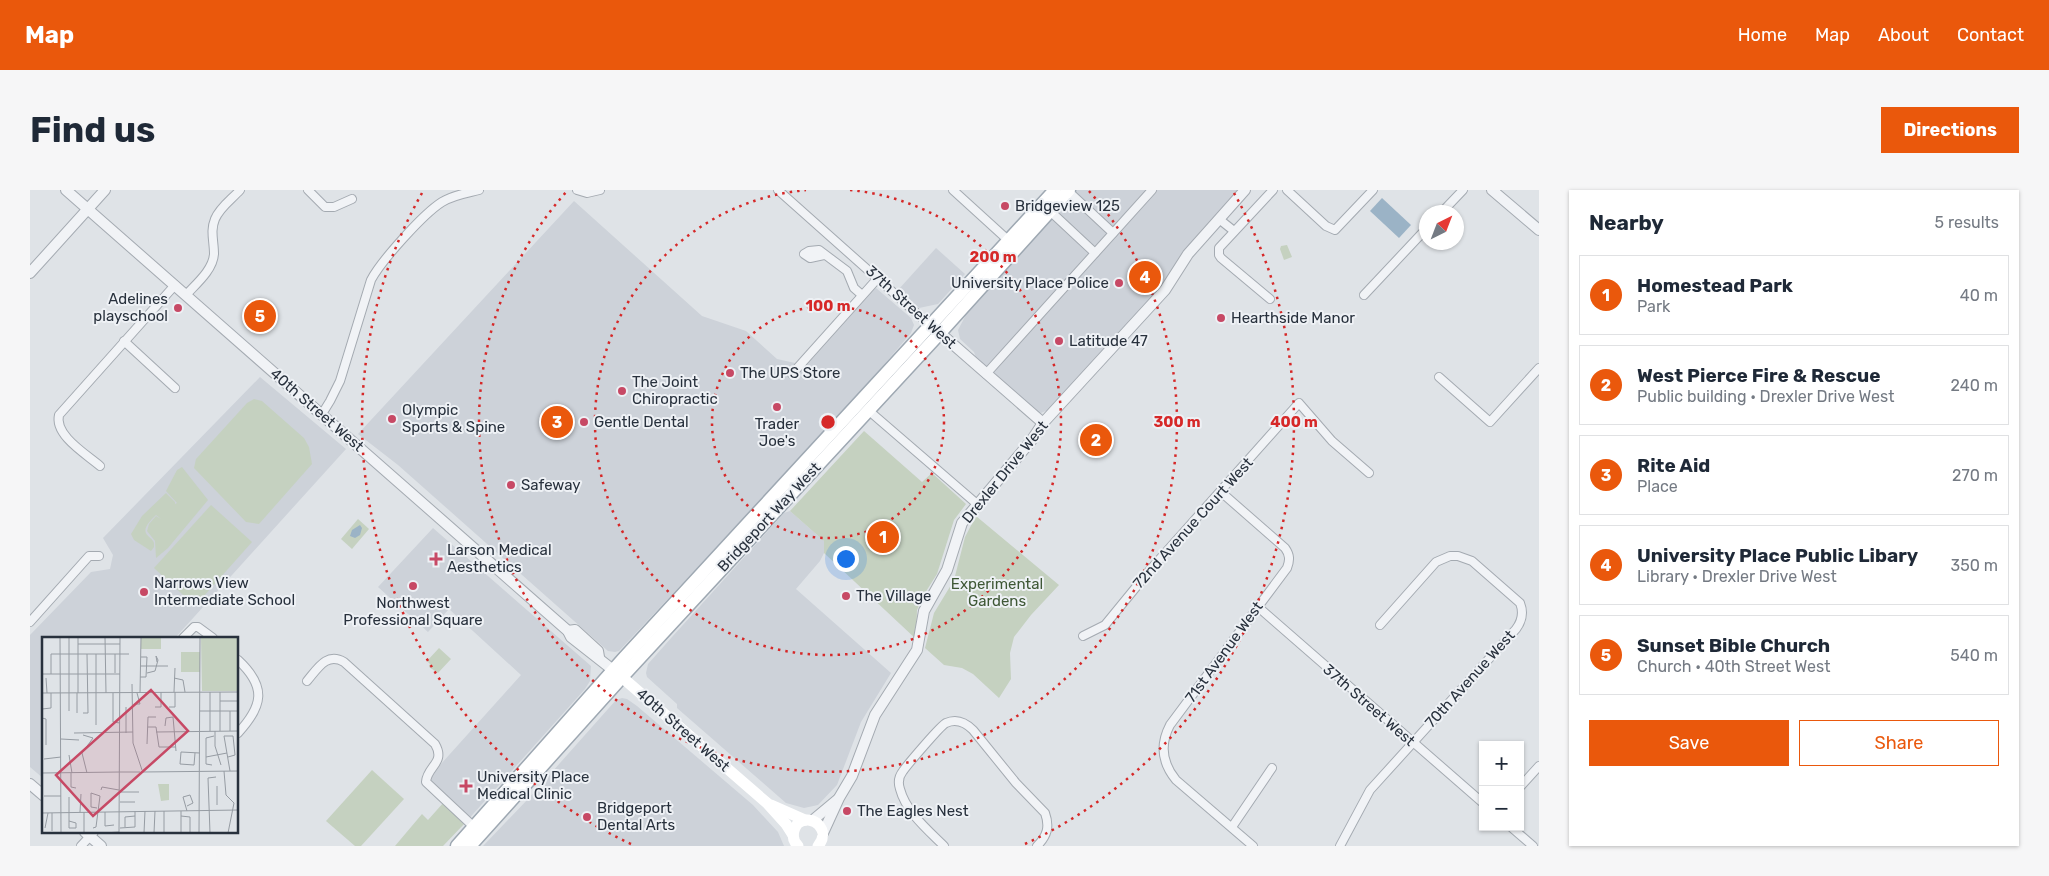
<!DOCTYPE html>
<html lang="en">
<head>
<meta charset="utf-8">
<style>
  :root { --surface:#fff; --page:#f6f6f7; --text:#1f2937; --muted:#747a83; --line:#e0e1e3; --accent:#ea580c }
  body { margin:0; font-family:Rubik,sans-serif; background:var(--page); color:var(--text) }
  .controls { position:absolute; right:15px; bottom:15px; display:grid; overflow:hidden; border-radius:0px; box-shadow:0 1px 4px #0004 }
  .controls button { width:45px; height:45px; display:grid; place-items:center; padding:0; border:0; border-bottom:1px solid var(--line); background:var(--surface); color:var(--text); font:25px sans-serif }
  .compass { position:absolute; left:1389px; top:15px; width:45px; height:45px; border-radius:50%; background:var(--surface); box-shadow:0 1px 4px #0004; rotate:42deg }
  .you { position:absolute; left:815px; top:368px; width:18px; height:18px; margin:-12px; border:4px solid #fff; border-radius:50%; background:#1a73e8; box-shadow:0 0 0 8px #1a73e833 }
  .badge { display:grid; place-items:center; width:32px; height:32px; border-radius:50%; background:var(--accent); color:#fff; font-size:16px; font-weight:700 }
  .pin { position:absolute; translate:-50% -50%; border:2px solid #fff; box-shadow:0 1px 5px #0006 }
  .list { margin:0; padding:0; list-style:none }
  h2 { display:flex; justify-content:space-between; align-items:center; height:65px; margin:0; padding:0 20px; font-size:21px }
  h2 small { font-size:16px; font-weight:400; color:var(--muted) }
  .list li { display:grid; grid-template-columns:32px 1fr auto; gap:15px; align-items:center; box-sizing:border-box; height:80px; margin:0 10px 10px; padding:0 10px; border:1px solid var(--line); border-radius:0px }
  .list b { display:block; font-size:19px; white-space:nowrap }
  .list p { margin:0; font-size:16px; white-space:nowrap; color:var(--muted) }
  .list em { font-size:16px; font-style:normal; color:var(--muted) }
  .actions { display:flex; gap:10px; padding:15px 20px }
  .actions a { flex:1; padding:11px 0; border:1px solid var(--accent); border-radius:0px; text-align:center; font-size:18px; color:var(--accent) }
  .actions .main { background:var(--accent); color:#fff }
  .map { position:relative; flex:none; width:1509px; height:656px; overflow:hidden; border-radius:0px }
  header { display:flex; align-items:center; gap:30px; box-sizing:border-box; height:70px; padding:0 25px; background:var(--accent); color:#fff }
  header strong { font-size:24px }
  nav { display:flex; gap:28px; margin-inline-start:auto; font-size:18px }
  .intro { display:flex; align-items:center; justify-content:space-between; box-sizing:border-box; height:120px; padding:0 30px }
  h1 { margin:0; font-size:35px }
  .button { padding:12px 22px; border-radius:0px; background:var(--accent); color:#fff; font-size:18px; font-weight:700 }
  main { display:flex; gap:30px; padding:0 30px }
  aside { flex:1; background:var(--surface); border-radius:0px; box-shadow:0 1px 4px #0004 }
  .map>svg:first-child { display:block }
</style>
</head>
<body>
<header>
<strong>Map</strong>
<nav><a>Home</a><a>Map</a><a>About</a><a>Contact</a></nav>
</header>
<div class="intro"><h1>Find us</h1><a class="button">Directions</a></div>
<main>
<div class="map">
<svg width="1509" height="656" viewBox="0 0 1509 656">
  <rect width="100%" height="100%" fill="#dfe3e7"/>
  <g fill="#cdd2d9">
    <path d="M1046,0H1209L1106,125L1020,219L1011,223L1006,221L946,168L944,162L930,149L928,140L938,121Z"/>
    <path d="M544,11L672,126L716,141L747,169L765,173L817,115L846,98L881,128L884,135L881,143L817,218L589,461L585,462L578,461L368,275L328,244Z"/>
    <path d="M906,58L935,84L908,114L889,118L869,99Z"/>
    <path d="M230,187L316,259L145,448H14V589L0,577V445L61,382L80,379L83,365L73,348Z"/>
    <path d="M760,321L794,351V363L790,371L766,399L861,483L831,532L807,595L788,615L774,618L756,613L647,518V514L617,487L616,483L618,474L642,447L754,323Z"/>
    <path d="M403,338L561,476L560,491L555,499L435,633L393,594L491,485L419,419L398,442L348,397Z"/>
    <path d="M592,508L597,509L607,516L723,615L748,642L754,656H453L498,609L586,510Z"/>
  </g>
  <g fill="#c5d1c0">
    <path d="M1257,55L1262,67L1254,70L1250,59L1251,56Z"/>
    <path d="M224,209L232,211L274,248L279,257L282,274L229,334L216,332L164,278L166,269L217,213Z"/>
    <path d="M834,241L892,292L902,283L936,314L924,330L907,384L895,403L887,420L886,449L794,363V351L760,321Z"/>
    <path d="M152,277L178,310L138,358L126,368L125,351L117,341L119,334L126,326L131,329L126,325C122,329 113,337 116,343C117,346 123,349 124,353V357L121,361L104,350L101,344L112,326L136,303L145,312V314L147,313L136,301L147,280Z"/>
    <path d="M181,315L222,352L165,416L124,378Z"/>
    <path d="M946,326L1029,395L1001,425L984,447L980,463L981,489L969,508L943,484L932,478L914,475L895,458L904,423L924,390L935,347Z"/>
    <path d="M328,329L339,339L322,359L311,349Z"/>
    <path d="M409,458L421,469L408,483L399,477L400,474L397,471Z"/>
    <path d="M342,580L374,609L331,656H325L296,631Z"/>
    <path d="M414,612L435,633L413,656H365L392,624L398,630Z"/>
  </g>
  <g fill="#9bb3c6">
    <path d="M1352,8L1381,35L1369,48L1340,21Z"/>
    <path d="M330,335L332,338L330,345L325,348L320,346L322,340Z"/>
  </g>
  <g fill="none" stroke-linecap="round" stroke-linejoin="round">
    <defs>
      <g id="minor">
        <path d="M278,0L295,17H304L322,9"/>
        <path d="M547,0L557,3L570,0"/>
        <path d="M748,0L902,137"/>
        <path d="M923,0L979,51"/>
        <path d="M1257,0L1296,36L1305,40L1343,0"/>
        <path d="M1038,1L1083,43"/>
        <path d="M1020,21L1065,63"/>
        <path d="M1412,22L1433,0"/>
        <path d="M1189,29L1204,41"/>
        <path d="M794,65L780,68L774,64L779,61L789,60L817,81L824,98L832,105"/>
        <path d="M156,105C166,94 183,80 184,64C184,51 180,41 185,29C190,17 202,9 210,0"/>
        <path d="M1334,105L1396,39"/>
        <path d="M1240,109L1191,68L1189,65V58L1243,0"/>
        <path d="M94,151L145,198"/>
        <path d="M762,184L848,88"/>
        <path d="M956,184L1122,0"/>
        <path d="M1409,187L1460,232L1509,178"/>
        <path d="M838,220L947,314"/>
        <path d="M292,224L300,211L310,191L341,90C351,71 393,24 412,12C423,5 437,3 449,0"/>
        <path d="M70,276C56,264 24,245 29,225L145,95"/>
        <path d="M1191,302L1255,358C1260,365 1260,370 1257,378L1140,535C1130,554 1132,573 1146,590L1223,656"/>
        <path d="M1227,416L1453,613"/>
        <path d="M0,432L59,366H69"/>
        <path d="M1053,446L1075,435L1120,380L1269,213L1302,251L1339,283"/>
        <path d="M153,448L164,437H168L183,448"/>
        <path d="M208,470C237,497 233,516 208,543"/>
        <path d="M277,491C288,478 297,462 314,472L405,554C416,573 397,576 396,592L444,637"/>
        <path d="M1490,597L1509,576"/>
        <path d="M1202,637L1242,578"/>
        <path d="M1481,637L1503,656"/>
        <path d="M51,656L64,642"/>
        <path d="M914,656C898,640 876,622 870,599C868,593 869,586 873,581C878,574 911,535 916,533C927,528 936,533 943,540L986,593L1015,623C1020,637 1017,646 1007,656"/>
        <path d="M1310,656L1340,600L1486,439C1492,431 1494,423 1490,413L1442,371L1428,366H1420L1406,372L1350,435"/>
      </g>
      <g id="tertiary">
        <path d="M36,0L538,441L541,447L583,480"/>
        <path d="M1462,0L1509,40"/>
        <path d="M0,83L75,0"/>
        <path d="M910,143L1013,233"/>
        <path d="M538,441L545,440L568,461L569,467"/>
        <path d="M0,594L14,606"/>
        <path d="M783,630L807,610"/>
        <path d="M55,642L71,656"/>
        <path d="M793,643L809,608L822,586L845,525L887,460L894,421L917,380L932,333L1001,251L1013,233L1135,100L1158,64L1215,0"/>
      </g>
      <g id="primary">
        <path d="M427,656L594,468L1025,0"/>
        <path d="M440,656L592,487L910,143L1039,0"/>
      </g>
    </defs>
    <use href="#minor" stroke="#a4aab1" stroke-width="10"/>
    <use href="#tertiary" stroke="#a4aab1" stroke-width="12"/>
    <use href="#primary" stroke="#9ea8b2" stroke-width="15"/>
    <use href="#minor" stroke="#f1f3f6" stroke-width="8"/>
    <use href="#tertiary" stroke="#f1f3f6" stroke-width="10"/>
    <g stroke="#fff" stroke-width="11">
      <path d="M586,482L737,613L756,634L763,645"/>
      <path d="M741,615L775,630"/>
      <path d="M768,656C761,649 762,641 768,633C784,623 801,641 788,656"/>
    </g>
    <use href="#primary" stroke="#fff" stroke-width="12"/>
  </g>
  <g fill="none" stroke="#d62828" stroke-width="2.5" stroke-dasharray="2.5 5">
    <circle cx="798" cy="232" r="116"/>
    <path d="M820 0A233 233 0 1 1 776 0"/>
    <path d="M1059 1A349 349 0 1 1 537 1"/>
    <path d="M601 654A466 466 0 0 1 392 3M1204 3A466 466 0 0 1 995 654"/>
  </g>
  <g fill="#c74965" stroke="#eef1f5" stroke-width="2">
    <circle cx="975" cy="16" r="5"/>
    <circle cx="1089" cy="93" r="5"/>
    <circle cx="148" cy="118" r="5"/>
    <circle cx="1191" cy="128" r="5"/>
    <circle cx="1029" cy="151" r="5"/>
    <circle cx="700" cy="183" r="5"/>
    <circle cx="592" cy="201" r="5"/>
    <circle cx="747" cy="217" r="5"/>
    <circle cx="362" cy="229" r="5"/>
    <circle cx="554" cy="232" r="5"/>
    <circle cx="481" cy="295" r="5"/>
    <path d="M403.5 361.5h5v5h5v5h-5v5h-5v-5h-5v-5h5z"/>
    <circle cx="383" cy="396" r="5"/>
    <circle cx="114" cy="402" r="5"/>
    <circle cx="816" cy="406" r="5"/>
    <path d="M433.5 588.5h5v5h5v5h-5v5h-5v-5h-5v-5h5z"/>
    <circle cx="817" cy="621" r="5"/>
    <circle cx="557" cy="627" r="5"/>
  </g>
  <g text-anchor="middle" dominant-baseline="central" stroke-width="4" stroke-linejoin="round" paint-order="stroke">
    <g font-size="15" fill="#28313d" stroke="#eef1f5" text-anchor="start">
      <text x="985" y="16">Bridgeview 125</text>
      <text x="1079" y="93" text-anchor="end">University Place Police</text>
      <text x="138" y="109" text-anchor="end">Adelines<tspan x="138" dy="17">playschool</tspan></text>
      <text x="1201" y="128">Hearthside Manor</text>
      <text x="1039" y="151">Latitude 47</text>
      <text x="710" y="183">The UPS Store</text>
      <text x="602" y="192">The Joint<tspan x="602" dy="17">Chiropractic</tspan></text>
      <text x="372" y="220">Olympic<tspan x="372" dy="17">Sports &amp; Spine</tspan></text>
      <text x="564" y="232">Gentle Dental</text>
      <text x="747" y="234" text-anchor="middle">Trader<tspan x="747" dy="17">Joe's</tspan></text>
      <text x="491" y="295">Safeway</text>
      <text x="417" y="360">Larson Medical<tspan x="417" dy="17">Aesthetics</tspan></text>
      <text x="124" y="393">Narrows View<tspan x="124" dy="17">Intermediate School</tspan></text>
      <text x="826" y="406">The Village</text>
      <text x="383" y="413" text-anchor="middle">Northwest<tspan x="383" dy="17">Professional Square</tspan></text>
      <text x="447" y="587">University Place<tspan x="447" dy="17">Medical Clinic</tspan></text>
      <text x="567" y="618">Bridgeport<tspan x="567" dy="17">Dental Arts</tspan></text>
      <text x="827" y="621">The Eagles Nest</text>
    </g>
    <g font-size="15" fill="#28313d" stroke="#eef1f5">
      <text transform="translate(881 117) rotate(42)">37th Street West</text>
      <text transform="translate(287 220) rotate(41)">40th Street West</text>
      <text transform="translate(975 282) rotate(-51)">Drexler Drive West</text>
      <text transform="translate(739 327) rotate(-47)">Bridgeport Way West</text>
      <text transform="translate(1163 333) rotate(-48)">72nd Avenue Court West</text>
      <text transform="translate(1194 462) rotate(-54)">71st Avenue West</text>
      <text transform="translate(1440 489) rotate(-48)">70th Avenue West</text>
      <text transform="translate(1339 515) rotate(41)">37th Street West</text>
      <text transform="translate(653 540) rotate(41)">40th Street West</text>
    </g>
    <g font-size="15" fill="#3f5836" stroke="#eef1f5">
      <text x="967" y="394">Experimental<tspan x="967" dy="17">Gardens</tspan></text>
    </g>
  </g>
  <g transform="translate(12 447)">
    <rect width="196" height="196" fill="#dfe3e7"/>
    <path d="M99,0H119V12H99ZM159,0H196V54H160ZM139,15H158V35H139ZM116,147H127V163L119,164Z" fill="#c5d1c0"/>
    <path fill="none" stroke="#969ca3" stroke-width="1" d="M18,0L19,196M27,0V56M36,0V56M63,0L64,56M36,7H78M73,17V36M98,29H126M105,36L113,34L116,23L114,19L115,25M0,37H78M9,37V17H87M98,40H104L105,20H99M4,41L5,56M132,41L141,43L143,55M90,47L91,106L100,133M132,55L133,31M0,56L197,55M35,56V76M71,56V85L78,86M98,56L99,0M178,64H197M92,67H98L95,56M84,70V96M113,70H119V55M127,70H133V55M0,72L9,71V56M27,74V56M158,74H197M41,76H46L45,17M0,81L4,82V108M54,88V17M123,89L124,81L131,80L134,114M106,90H114L117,110H134M168,94V55M173,94V109L179,128M178,94V55M188,94V74M114,95L197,94M32,96L91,95M41,98L51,101L40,116L45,136M19,102L37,103M105,107L106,80H114M153,116L152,128L138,127L139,115L158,116M27,118L30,136M164,120L185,116M186,120L193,118L191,99M2,122L19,120M170,128L164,127V101L172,99M182,134L184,158L192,166L186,196M188,134L182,99H191M78,135H98M100,135L197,134M0,136L78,135M29,136V150L34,151M175,149V168M59,153L60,150L77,153M79,155H97M2,159H19M27,160V191H34V186L27,184M78,165H93M145,174L141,160L148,158L151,166L145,169M38,175L39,157M42,175V196M63,175V189L72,188M0,176L197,173M139,179L148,180V196M83,190V180L93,179M3,191L6,176M51,191L54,190L58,159L49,156V170L55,171M78,191L93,190V174M10,194V176M62,196L77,195M77,196L78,0M102,196L103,174M112,196L113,174M122,196V174M139,196V174M157,196L158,0M168,196L166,141L174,140"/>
    <path fill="#c74965" fill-opacity="0.15" stroke="#c74965" stroke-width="2.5" d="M109,53L146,94L51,179L14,138Z"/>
    <rect width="196" height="196" fill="none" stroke="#28313d" stroke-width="2.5"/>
  </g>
  <circle cx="798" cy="232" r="8" fill="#d62828" stroke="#eef1f5" stroke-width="2.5"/>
  <g font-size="15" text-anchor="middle" font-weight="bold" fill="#d62828" stroke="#eef1f5" stroke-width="4" stroke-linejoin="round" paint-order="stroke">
    <text x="963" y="72">200 m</text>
    <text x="798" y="121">100 m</text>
    <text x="1147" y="237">300 m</text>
    <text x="1264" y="237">400 m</text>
  </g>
</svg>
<div class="controls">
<button>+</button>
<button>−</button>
</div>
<svg class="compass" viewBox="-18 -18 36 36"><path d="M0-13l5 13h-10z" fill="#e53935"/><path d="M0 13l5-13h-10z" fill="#747a83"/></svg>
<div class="you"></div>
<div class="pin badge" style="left:853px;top:347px">1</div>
<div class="pin badge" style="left:1066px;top:250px">2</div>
<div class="pin badge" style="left:527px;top:232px">3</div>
<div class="pin badge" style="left:1115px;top:87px">4</div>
<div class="pin badge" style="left:230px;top:126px">5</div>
</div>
<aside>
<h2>Nearby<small>5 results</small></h2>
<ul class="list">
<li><span class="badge">1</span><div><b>Homestead Park</b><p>Park</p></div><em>40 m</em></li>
<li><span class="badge">2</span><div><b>West Pierce Fire &amp; Rescue</b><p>Public building · Drexler Drive West</p></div><em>240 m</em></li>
<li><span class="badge">3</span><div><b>Rite Aid</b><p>Place</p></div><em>270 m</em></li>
<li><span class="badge">4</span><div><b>University Place Public Libary</b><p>Library · Drexler Drive West</p></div><em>350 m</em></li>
<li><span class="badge">5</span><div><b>Sunset Bible Church</b><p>Church · 40th Street West</p></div><em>540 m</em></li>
</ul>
<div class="actions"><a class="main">Save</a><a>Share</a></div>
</aside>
</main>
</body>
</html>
